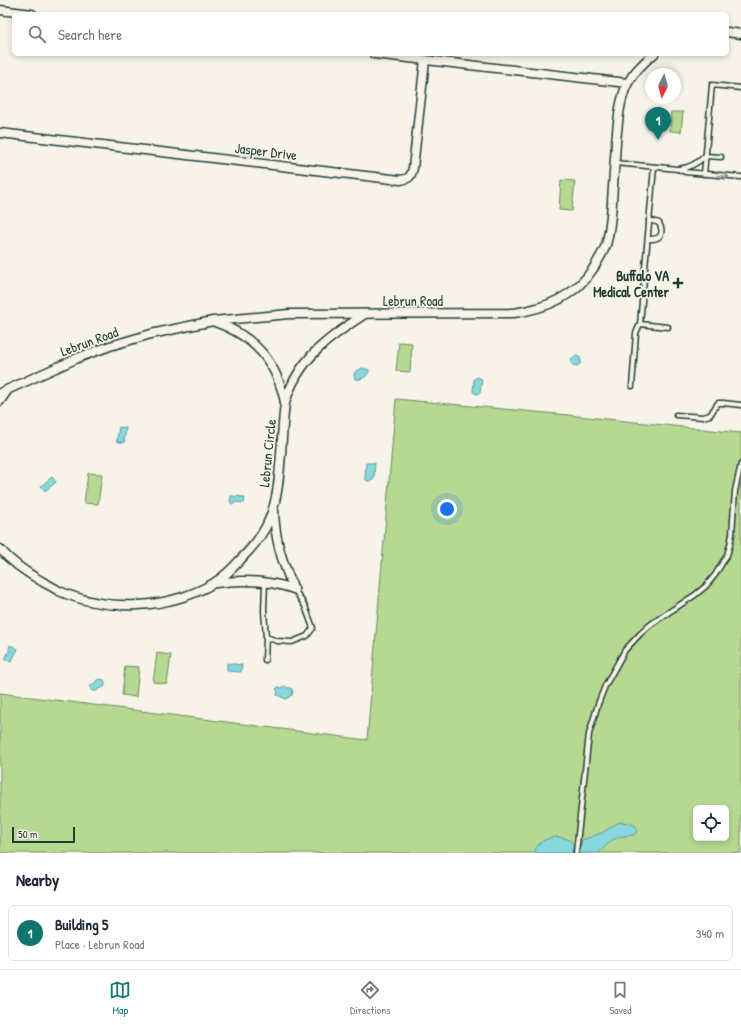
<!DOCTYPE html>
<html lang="en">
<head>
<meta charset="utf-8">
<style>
  :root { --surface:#fff; --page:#f2f2f3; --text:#1f2937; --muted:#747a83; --line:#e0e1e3; --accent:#0f766e }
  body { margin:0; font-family:"Patrick Hand",sans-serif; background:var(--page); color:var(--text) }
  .controls { position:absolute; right:12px; bottom:12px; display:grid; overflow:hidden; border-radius:6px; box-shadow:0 2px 6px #0003 }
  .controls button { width:36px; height:36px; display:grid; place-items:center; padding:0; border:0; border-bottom:1px solid var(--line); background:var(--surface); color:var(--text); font:20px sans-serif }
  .compass { position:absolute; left:645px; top:68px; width:36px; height:36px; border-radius:50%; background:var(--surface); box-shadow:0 2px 6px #0003; rotate:186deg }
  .scale { position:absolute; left:12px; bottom:10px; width:63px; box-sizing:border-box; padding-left:4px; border:2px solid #1f3d34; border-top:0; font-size:11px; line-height:14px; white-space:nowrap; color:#1f3d34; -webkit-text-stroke:3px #f7f3e8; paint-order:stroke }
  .you { position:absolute; left:447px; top:509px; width:14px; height:14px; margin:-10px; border:3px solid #fff; border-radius:50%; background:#1a73e8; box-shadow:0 0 0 6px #1a73e833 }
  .badge { display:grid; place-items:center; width:26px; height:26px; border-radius:50%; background:var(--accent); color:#fff; font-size:13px; font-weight:700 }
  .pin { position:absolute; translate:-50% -33px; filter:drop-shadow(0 1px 2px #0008) }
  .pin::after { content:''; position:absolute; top:21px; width:14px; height:12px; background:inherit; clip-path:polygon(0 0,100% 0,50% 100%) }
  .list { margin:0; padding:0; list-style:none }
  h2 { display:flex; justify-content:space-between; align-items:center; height:52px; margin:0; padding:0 16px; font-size:17px }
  h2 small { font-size:13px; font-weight:400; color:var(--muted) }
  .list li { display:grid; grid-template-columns:26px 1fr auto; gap:12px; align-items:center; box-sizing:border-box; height:56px; margin:0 8px 8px; padding:0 8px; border:1px solid var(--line); border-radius:6px }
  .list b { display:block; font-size:15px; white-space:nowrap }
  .list p { margin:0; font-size:13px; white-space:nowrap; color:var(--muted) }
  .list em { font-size:13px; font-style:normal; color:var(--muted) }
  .icon { flex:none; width:22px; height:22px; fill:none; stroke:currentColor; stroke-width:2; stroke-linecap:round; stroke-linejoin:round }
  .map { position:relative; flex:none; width:741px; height:853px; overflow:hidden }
  .search { position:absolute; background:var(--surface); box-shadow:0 2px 6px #0003; left:12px; right:12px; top:12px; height:44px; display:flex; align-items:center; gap:10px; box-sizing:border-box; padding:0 14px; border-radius:6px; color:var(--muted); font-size:15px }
  .sheet { height:116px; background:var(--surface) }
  nav { display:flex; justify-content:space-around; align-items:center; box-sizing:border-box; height:56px; border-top:1px solid var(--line); background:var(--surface); font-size:11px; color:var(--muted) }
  nav a { display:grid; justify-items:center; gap:2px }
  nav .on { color:var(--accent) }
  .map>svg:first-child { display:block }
</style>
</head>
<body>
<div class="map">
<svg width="741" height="853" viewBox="0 0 741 853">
  <rect width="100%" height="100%" fill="#f7f3e8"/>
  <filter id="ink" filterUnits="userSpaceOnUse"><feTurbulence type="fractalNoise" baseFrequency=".025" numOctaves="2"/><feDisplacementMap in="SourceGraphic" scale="8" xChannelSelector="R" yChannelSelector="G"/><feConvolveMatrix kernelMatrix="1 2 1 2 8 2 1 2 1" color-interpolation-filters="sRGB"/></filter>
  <g filter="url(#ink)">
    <g fill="#b6d891" stroke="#6a8a62" fill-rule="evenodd">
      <path d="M671,112H683L681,132L670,131Z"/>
      <path d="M561,180L575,181L572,211L559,210Z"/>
      <path d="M399,342L412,343L410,372L396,371Z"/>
      <path d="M396,399L568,415L741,433V853H0V693L367,740ZM696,808H726V838H696Z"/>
      <path d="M88,473L102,474L98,504L84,503Z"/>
      <path d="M157,653L171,655L167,684L153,682Z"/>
      <path d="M125,666L139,667L136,697L122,695Z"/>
    </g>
    <g fill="#87d8de" stroke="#5d9a9a">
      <circle cx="576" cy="361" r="5"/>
      <path d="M363,368L369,370C370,375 361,381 355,379L354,375C355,370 358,370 363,368Z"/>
      <path d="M477,377L482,379L480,393L476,394L473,392L474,379Z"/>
      <path d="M119,427L126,428L124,441H125L124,443L116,441L117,440Z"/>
      <path d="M366,463H375L374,479L371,481H367L365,478Z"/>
      <path d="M52,477L56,482L45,491L41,486Z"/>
      <path d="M231,496L244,497L245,499L244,503L236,502L234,504H232L230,502Z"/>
      <path d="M10,645L18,649L11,662L5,659L9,651V649Z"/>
      <path d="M227,663L242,665L241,672L227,671Z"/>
      <path d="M98,679L104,680L105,683V686L96,691H92L90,688L91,685L95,683Z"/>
      <path d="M284,686L288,688H291L293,691L292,695L286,699L277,695L278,691L276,689L277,688L279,687L281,688Z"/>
      <path d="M623,822L635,825L637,829L636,833L634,835C614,836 612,840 599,853H580L581,844L582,840L602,833L617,823Z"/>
      <path d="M555,837C566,838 578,839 571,853H533C536,850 536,847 539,844C542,840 550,838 555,837Z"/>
    </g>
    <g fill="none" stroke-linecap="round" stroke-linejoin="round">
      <defs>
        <g id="service">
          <path d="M615,163L678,169C689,168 697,164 705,156L721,157"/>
          <path d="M678,169L685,172L741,177"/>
          <path d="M704,174L712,85L741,88"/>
          <path d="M648,239C660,240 665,234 659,223L649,220"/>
          <path d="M640,324L668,327"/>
          <path d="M632,386L636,333L640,324L654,167"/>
          <path d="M676,415L703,417L710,415L718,403H723L741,405"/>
          <path d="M265,582L264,611L266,637L277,641L292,642L307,636L313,628L305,606L294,589"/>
          <path d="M265,660L266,637"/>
          <path d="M576,853L589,734L598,704L605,686L625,650L640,634L650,625L663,616L695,595L706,586L715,575L727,555L730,545L732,534L735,491L741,464"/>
        </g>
        <g id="minor">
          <path d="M0,10L32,14"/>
          <path d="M727,32L741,34"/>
          <path d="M374,54L627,83"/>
          <path d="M0,133L400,180C409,179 411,177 413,168L425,60"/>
          <path d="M215,322C254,336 276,361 285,402"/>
          <path d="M0,393L80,357L110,346L151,334L213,321L289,314L514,313C547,308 574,297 593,269C598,261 603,253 606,245C610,231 611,217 612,203C613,182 615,162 616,142C618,123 619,100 628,83C634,71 644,62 654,54"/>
          <path d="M0,401L7,391"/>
          <path d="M274,511C275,540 282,562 294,589"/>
          <path d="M0,549C12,563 27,573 43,582C49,585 54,588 59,591C107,612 168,610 214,583C224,577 233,568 241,559C252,548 263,535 269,520C278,499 279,477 281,454C282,437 283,420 285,403C298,359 328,338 365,314"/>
          <path d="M216,583C243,579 267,580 294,589"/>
        </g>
      </defs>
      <use href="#service" stroke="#1f3d34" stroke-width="7"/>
      <use href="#minor" stroke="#1f3d34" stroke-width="11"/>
      <use href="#service" stroke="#f7f3e8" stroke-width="4"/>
      <use href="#minor" stroke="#f7f3e8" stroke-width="8"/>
    </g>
    <defs><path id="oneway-shaft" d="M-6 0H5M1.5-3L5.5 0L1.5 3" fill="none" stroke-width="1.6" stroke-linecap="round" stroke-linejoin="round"/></defs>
    <use stroke="#8b988e" href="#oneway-shaft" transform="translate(723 176) rotate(5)"/>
  </g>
  <path fill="#1f3d34" stroke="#f7f3e8" stroke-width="1.5" d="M676 277h4v4h4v4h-4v4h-4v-4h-4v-4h4z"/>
  <g text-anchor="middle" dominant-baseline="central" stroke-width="3.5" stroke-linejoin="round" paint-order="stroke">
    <g font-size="14" fill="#1f3d34" stroke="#f7f3e8">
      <text transform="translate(266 151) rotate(7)">Jasper Drive</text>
      <text x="413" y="300">Lebrun Road</text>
      <text transform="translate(89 341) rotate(-20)">Lebrun Road</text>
      <text transform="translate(267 453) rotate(-84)">Lebrun Circle</text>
    </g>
    <g font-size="14" font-weight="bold" fill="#1f3d34" stroke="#f7f3e8" text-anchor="end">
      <text x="669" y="275">Buffalo VA<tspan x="669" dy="16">Medical Center</tspan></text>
    </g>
  </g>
</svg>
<div class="controls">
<button><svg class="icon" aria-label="locate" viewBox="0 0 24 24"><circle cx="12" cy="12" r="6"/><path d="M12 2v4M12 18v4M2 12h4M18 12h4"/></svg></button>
</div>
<svg class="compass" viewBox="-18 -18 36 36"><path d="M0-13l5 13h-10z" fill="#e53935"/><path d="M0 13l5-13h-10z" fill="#747a83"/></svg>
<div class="scale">50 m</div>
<div class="you"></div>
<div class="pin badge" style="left:658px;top:140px">1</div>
<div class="search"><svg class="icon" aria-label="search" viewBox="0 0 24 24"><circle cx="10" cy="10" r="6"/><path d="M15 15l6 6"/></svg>Search here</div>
</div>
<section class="sheet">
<h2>Nearby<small></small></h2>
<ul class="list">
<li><span class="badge">1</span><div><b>Building 5</b><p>Place · Lebrun Road</p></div><em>340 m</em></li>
</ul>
</section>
<nav>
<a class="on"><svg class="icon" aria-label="map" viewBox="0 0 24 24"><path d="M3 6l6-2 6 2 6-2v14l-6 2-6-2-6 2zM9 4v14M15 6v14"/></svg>Map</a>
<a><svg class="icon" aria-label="directions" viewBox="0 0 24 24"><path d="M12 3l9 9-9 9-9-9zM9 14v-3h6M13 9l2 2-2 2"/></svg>Directions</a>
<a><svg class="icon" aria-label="saved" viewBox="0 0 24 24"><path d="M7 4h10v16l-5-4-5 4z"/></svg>Saved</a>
</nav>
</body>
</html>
